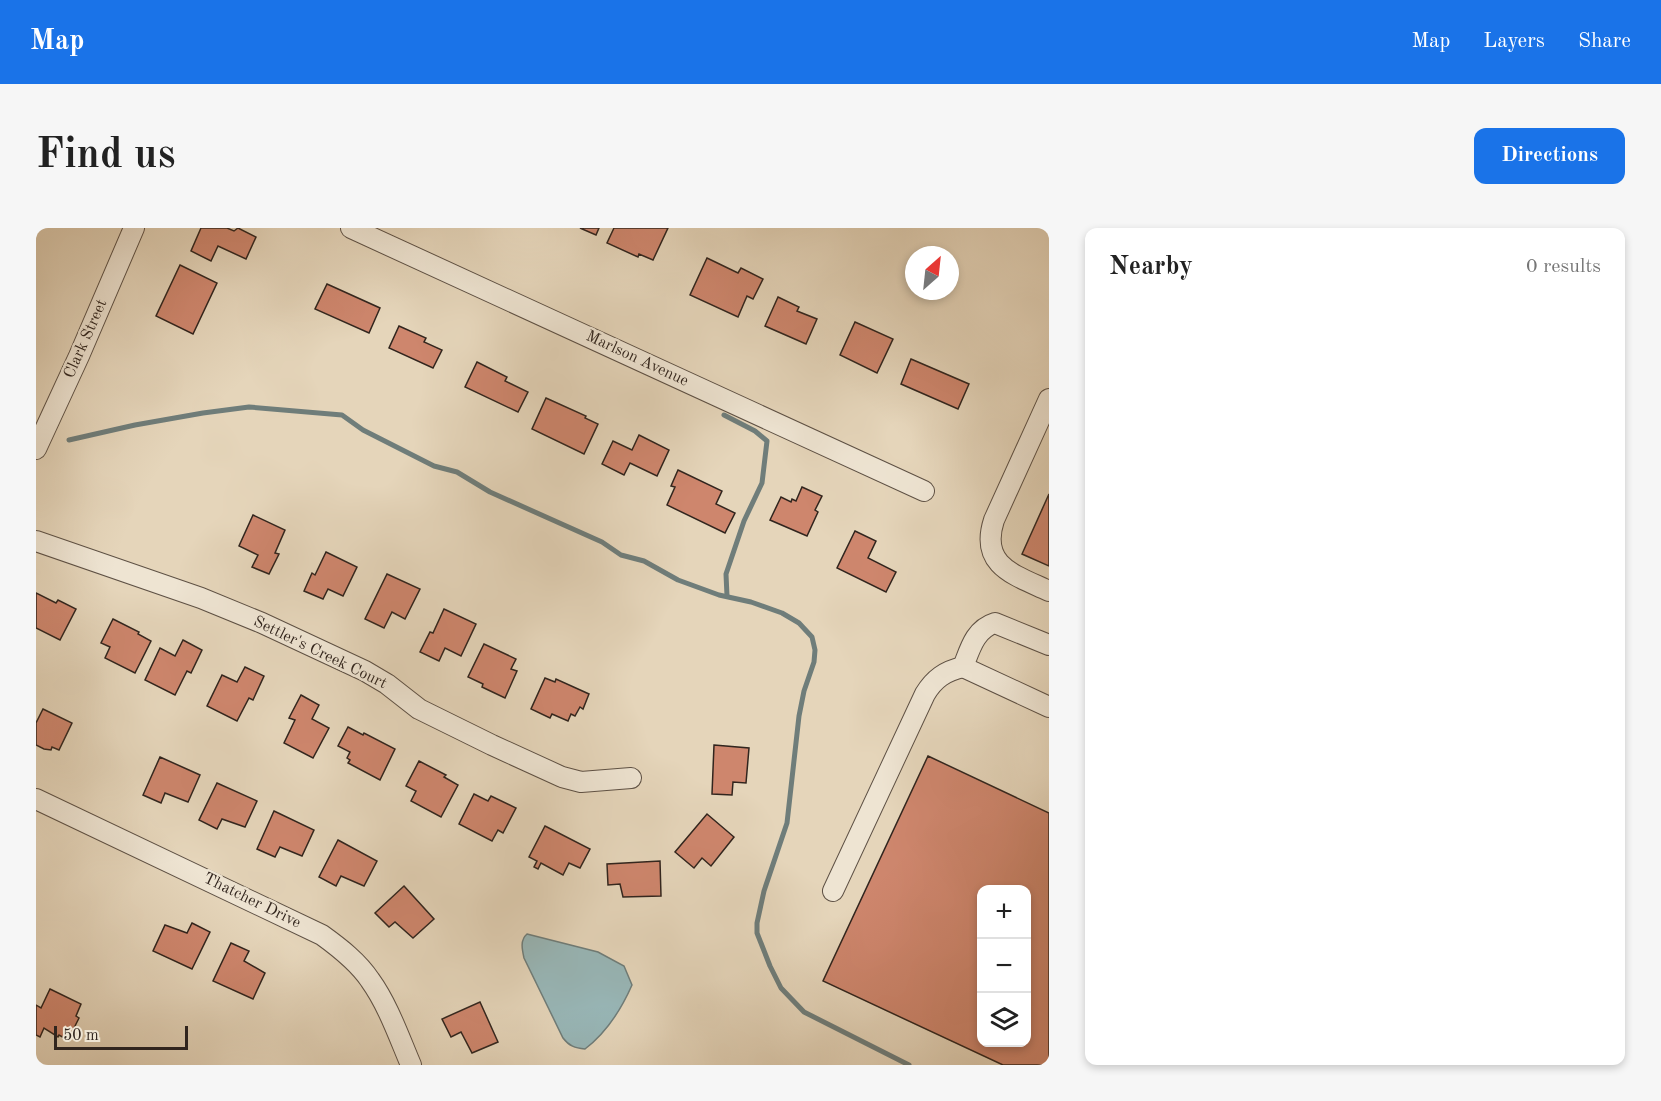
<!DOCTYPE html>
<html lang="en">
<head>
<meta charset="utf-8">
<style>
  :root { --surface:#fff; --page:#f6f6f6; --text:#222; --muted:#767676; --line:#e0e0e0; --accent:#1a73e8 }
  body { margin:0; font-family:"Old Standard TT",serif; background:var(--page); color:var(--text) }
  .controls { position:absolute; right:18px; bottom:18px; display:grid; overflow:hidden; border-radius:12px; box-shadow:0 3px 9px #0003 }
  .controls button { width:54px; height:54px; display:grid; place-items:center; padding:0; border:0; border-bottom:2px solid var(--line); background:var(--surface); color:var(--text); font:30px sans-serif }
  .compass { position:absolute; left:869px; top:18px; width:54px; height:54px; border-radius:50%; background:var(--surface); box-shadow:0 3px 9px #0003; rotate:27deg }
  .scale { position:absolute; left:18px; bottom:15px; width:134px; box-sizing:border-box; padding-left:6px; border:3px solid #31251e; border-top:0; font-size:16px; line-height:21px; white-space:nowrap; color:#31251e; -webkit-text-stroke:4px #eee4d2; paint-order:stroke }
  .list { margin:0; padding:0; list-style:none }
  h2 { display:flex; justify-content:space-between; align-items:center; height:78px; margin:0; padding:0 24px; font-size:26px }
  h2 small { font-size:20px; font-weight:400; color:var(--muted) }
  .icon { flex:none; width:33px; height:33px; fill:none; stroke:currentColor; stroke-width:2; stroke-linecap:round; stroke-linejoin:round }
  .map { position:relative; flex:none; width:1013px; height:837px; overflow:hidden; border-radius:12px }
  header { display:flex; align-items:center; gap:36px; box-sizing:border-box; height:84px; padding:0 30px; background:var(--accent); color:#fff }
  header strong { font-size:28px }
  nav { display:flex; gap:33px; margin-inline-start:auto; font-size:21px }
  .intro { display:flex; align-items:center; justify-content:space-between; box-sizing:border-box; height:144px; padding:0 36px }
  h1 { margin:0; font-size:42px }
  .button { padding:15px 27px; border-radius:12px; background:var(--accent); color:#fff; font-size:21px; font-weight:700 }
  main { display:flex; gap:36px; padding:0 36px }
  aside { flex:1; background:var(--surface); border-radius:12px; box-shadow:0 3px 9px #0003 }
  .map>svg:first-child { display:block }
</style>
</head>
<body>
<header>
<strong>Map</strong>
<nav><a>Map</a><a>Layers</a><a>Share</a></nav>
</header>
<div class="intro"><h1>Find us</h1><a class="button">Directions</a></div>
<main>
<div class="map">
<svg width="1013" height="837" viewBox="0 0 1013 837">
  <rect width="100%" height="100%" fill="#e5d5ba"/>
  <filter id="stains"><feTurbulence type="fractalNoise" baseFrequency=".00333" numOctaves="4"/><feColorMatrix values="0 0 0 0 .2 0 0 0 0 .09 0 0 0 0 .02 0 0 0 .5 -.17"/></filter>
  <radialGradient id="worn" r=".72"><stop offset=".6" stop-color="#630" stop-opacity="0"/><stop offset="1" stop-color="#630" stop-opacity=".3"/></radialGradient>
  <path fill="#98b7b8" stroke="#6f7d7a" stroke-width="1.5" d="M491,706L562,724L588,738L596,757C585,782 570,805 549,821C539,820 533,818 527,810L488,730C486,721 484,712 491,706Z"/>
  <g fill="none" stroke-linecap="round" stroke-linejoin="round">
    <g stroke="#6f7d7a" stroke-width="5">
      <path d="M688,187L719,203L731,213L726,255L708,293L690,346L691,368"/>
      <path d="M33,212L99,197L167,185L213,179L306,187L327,202L398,238L421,244L454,264L566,314L585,327L608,333L642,352L683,367L715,374L746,385L763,395L776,409L779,422L778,434L768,463L763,488L751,595L728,663L721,695V705L734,738L745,760L768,784L873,837"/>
    </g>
  </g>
  <g fill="#ce866d" stroke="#31251e" stroke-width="1.5" fill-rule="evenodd">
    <path d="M165,0H191L198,3L202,0L220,9L210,31L182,18L175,33L155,23Z"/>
    <path d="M544,0H563L560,7Z"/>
    <path d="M578,0H632L617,32L603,26L602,29L571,15Z"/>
    <path d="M671,30L702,45L705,40L727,51L717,71L711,68L702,89L654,67Z"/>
    <path d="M144,37L181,55L157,106L120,88Z"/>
    <path d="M291,56L344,80L333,105L279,81Z"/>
    <path d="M742,69L763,79L761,83L781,91L770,116L729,98Z"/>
    <path d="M819,94L857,111L841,145L804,127Z"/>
    <path d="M363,98L390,110L388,114L406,122L397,140L353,120Z"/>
    <path d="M875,131L933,156L922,181L865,156Z"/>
    <path d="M441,134L471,149L469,153L492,164L482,184L429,159Z"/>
    <path d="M510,170L550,188L549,190L562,196L548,226L496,201Z"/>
    <path d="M603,207L633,222L621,248L594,235L588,247L566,236L577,213L596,222Z"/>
    <path d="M642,242L686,263L680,276L699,285L689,305L631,277L639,259L635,258Z"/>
    <path d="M766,259L786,268L779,282L782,284L771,308L734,292L745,269L755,274L756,271L760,273Z"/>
    <path d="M1013,266V338L986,326Z"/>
    <path d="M217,287L249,302L239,325L243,326L233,346L216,339L222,327L203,318Z"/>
    <path d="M819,303L840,313L832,330L860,344L850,364L801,340Z"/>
    <path d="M290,324L321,339L307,368L292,361L287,371L268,363L276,345L279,347Z"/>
    <path d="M351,346L384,361L369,391L356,384L348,400L329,391Z"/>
    <path d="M0,365L20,375L22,372L40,381L24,412L0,400Z"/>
    <path d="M408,381L440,396L425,428L409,420L403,433L384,424L394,404L397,405Z"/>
    <path d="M77,391L103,404L102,406L115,413L99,445L69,430L74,419L65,415Z"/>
    <path d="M147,412L166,422L155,445L151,443L139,467L109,452L124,420L139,428Z"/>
    <path d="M448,416L480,431L475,441L481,443L469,470L446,459L447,456L432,449Z"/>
    <path d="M209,439L228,448L217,472L213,470L201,493L171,478L186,447L201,454Z"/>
    <path d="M509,450L519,454L520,451L553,466L547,481L544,479L539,488L535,486L532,493L516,486L514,490L495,481Z"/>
    <path d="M265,467L283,477L276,491L293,500L277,530L248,515L259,492L253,490Z"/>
    <path d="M7,481L36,495L23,522L16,519L15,522L8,521L0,517V495Z"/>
    <path d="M312,499L327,507L328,505L359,521L344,552L312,535L314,532L311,530L314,524L302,518Z"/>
    <path d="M678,517L713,520L710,555L697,554L696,567L676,566Z"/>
    <path d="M892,528L1013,585V837H967L787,753ZM945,662H990V814H945Z"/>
    <path d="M124,529L164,547L152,574L129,565L125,575L107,567Z"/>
    <path d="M383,533L410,547L408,549L422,557L405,589L375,573L380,563L370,558Z"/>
    <path d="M181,555L221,573L209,599L186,591L181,601L163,592Z"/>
    <path d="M438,566L452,573L455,568L480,580L467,605L462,602L456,613L423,596Z"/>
    <path d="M238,583L278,602L266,628L244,619L239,629L221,621Z"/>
    <path d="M671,586L698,609L675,638L666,630L658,640L639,624Z"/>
    <path d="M509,598L554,621L544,640L533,635L527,647L505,635L502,641L498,639L501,633L493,629Z"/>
    <path d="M302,612L341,633L328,658L305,648L300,658L283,649Z"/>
    <path d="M624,633L625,668L587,669L584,656L572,657L571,636Z"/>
    <path d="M368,658L398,691L377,710L359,694L353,699L339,685Z"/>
    <path d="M156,695L174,704L156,741L117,723L129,697L151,705Z"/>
    <path d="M195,715L213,723L208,733L229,745L217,771L177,753Z"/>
    <path d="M14,761L45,776L40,788L43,790L32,812L23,807L22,809L8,800L4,809L0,807V777L5,780Z"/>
    <path d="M444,774L462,814L436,825L425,804L415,809L406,791Z"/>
  </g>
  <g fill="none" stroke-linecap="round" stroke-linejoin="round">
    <defs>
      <g id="minor">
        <path d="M315,0L888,263"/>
        <path d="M1013,171L958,292C943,338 979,347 1013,363"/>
        <path d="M0,221L43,128L98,0"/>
        <path d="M0,313L165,370L226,395L329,443L351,456L383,481L456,517L526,549L545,554L595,550"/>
        <path d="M1013,417L959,395C939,401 934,421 927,439L1013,479"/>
        <path d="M0,571L286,707C304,720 322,734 334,752C352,777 363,809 375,837"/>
        <path d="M797,663L889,466C898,451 909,443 927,439"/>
      </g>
    </defs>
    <use href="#minor" stroke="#5e5145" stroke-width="22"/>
    <use href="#minor" stroke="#eee4d2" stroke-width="20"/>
  </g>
  <g text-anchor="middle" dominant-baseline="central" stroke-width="5" stroke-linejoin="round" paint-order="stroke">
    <g font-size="16" fill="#31251e" stroke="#eee4d2">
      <text transform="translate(50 111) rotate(-66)">Clark Street</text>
      <text transform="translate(601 131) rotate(25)">Marlson Avenue</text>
      <text transform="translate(284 425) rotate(26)">Settler's Creek Court</text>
      <text transform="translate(216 673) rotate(26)">Thatcher Drive</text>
    </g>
  </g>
  <rect width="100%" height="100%" filter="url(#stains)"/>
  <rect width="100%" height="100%" fill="url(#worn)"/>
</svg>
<div class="controls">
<button>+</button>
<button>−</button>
<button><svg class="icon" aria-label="layers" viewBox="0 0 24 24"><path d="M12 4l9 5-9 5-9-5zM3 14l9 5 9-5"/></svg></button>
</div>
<svg class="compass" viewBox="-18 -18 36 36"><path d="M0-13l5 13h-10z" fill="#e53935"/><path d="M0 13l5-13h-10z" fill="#767676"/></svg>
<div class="scale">50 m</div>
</div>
<aside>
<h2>Nearby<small>0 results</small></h2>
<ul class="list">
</ul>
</aside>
</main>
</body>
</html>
